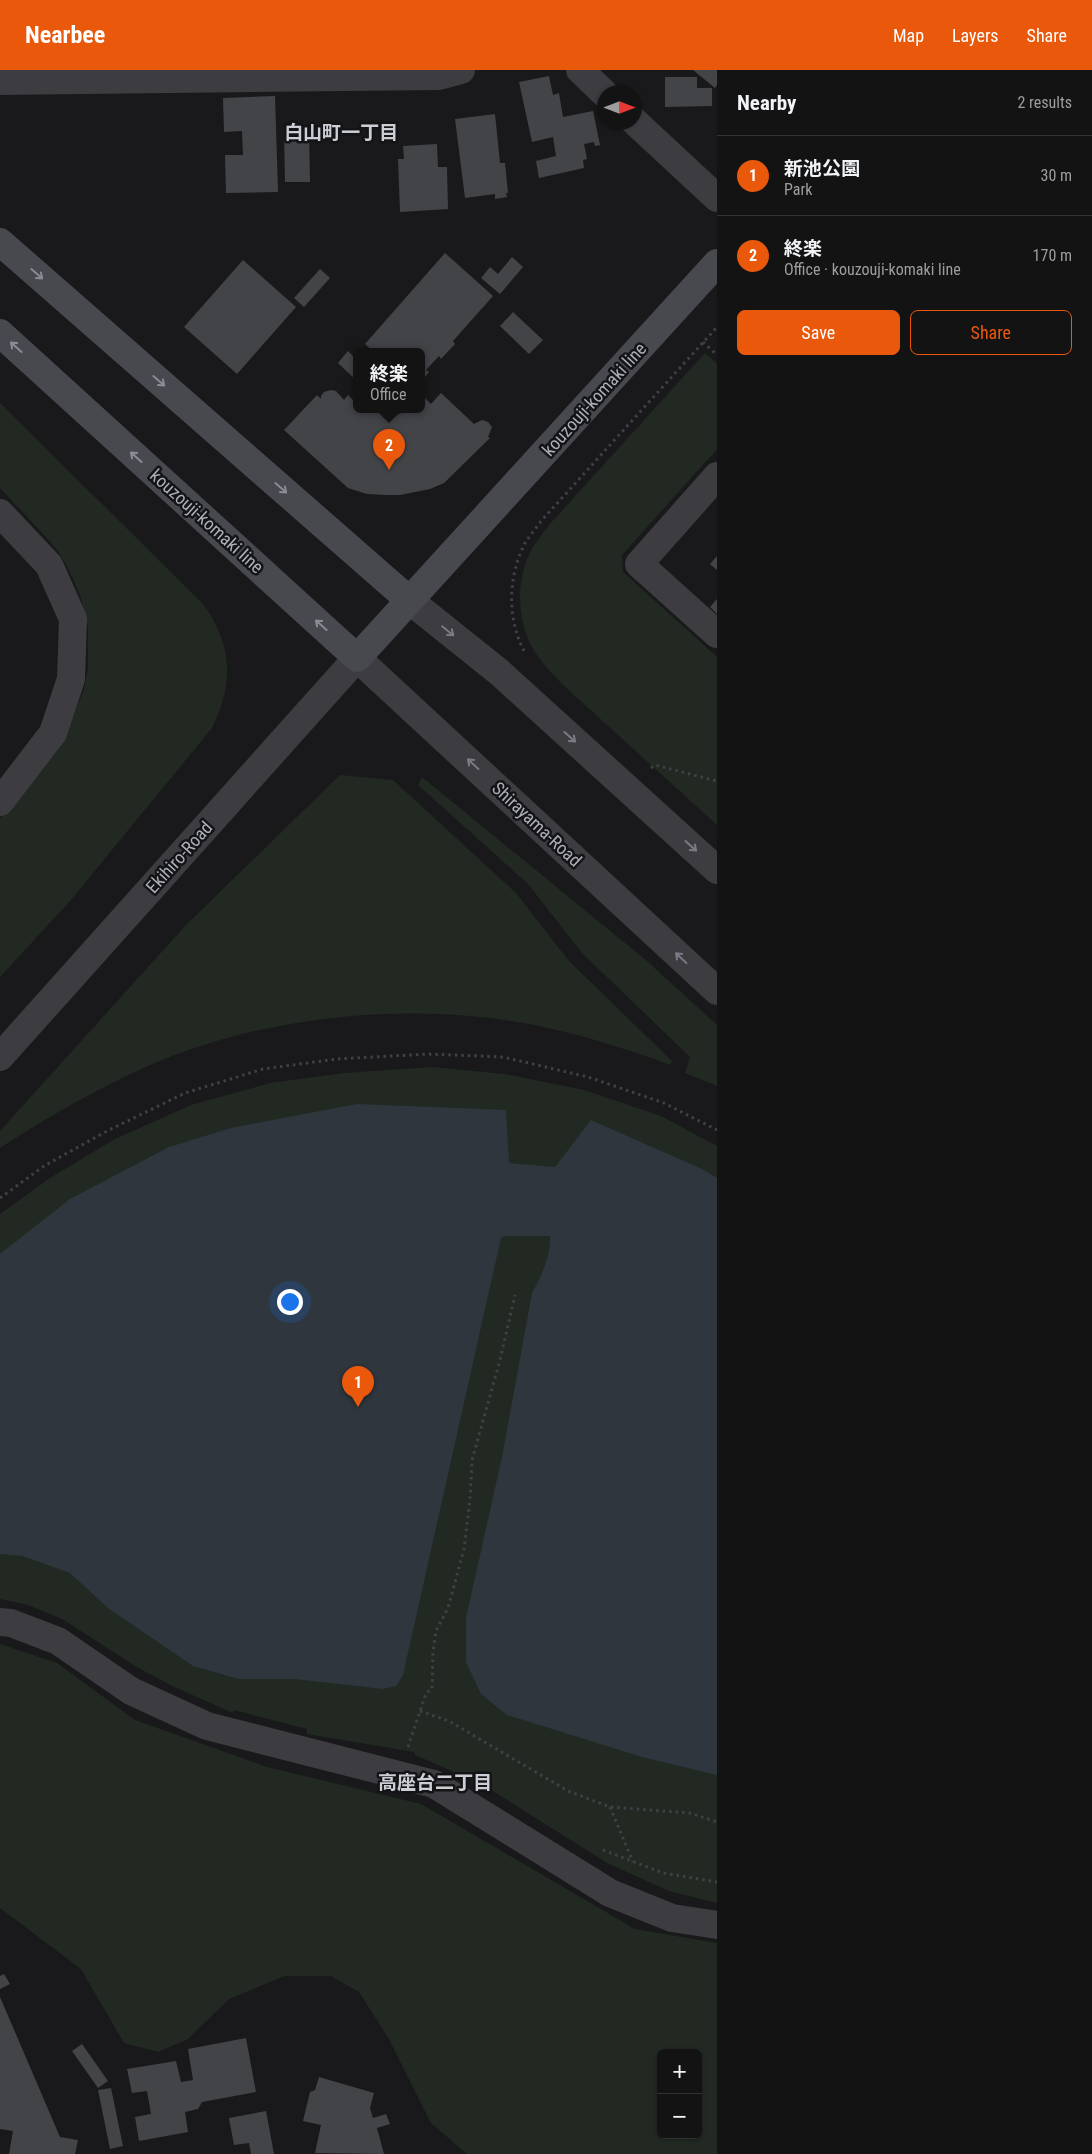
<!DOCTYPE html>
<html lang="en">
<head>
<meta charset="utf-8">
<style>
  :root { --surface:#131314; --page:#1c1c1d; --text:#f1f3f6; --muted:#9d9ea0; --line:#323234; --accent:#ea580c }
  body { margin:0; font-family:"Roboto Condensed","Noto Sans JP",sans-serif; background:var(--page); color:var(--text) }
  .controls { position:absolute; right:15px; bottom:15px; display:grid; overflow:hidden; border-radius:8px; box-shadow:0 1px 4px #0004 }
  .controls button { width:45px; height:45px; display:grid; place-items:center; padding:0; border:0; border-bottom:1px solid var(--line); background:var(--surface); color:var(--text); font:25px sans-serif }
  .compass { position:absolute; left:597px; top:15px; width:45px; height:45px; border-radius:50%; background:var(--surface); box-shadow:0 1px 4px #0004; rotate:90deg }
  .you { position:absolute; left:289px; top:1231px; width:18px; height:18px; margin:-12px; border:4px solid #fff; border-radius:50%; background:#1a73e8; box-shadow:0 0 0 8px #1a73e833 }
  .badge { display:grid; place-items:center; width:32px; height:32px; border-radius:50%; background:var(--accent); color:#fff; font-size:16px; font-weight:700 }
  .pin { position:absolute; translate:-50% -41px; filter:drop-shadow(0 1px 2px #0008) }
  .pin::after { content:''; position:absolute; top:26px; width:18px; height:15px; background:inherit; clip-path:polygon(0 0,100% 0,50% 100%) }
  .popup { position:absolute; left:353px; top:278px; width:72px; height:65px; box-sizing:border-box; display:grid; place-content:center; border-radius:8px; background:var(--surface); filter:drop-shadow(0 1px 4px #0005); font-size:16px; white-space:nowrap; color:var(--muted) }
  .popup b { font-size:19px; color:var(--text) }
  .popup::after { content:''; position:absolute; left:50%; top:100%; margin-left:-10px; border:10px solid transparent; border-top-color:var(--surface) }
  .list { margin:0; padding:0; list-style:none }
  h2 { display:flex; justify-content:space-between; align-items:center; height:65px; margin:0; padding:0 20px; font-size:21px }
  h2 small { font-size:16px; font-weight:400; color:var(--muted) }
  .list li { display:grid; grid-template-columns:32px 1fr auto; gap:15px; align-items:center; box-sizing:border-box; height:80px; padding:0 20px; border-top:1px solid var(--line) }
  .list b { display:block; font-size:19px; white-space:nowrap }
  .list p { margin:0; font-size:16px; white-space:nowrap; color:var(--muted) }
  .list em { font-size:16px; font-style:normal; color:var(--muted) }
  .actions { display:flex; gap:10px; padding:15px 20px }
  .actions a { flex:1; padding:11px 0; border:1px solid var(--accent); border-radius:8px; text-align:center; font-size:18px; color:var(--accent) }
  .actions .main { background:var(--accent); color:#fff }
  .map { position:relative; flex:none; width:717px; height:2084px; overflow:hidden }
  header { display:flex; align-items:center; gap:30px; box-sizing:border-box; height:70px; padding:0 25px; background:var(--accent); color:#fff }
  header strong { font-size:24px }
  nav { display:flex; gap:28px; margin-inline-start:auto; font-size:18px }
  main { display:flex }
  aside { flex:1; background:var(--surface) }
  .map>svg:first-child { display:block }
</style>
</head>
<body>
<header>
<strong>Nearbee</strong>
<nav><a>Map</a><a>Layers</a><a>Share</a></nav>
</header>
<main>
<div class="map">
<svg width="717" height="2084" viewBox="0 0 717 2084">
  <rect width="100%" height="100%" fill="#19191b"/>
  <g fill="#212922" fill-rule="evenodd">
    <path d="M705,283L717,294V379L622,485L623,502L717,587V755L562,614C550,601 536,587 529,571C516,542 517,504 533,477C538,469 544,462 549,455Z"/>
    <path d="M0,333L203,534C233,575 234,614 212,658L70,831L0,907V748L70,654L84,619L88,599V556L81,528L70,502L58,481L47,468L0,418Z"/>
    <path d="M340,705L393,710L516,823L569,891L672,991L671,995C626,979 581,964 534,955C410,931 264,945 148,996C96,1019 48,1047 0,1078V1061L185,856Z"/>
    <path d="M422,707L647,891L717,955V1016L685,1003L690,987L582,883L528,814L418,715Z"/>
    <path d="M432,997L505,1004L584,1020L661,1046L717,1076V1833L669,1821L607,1793L482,1714L415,1685L414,1682L307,1664V1659L234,1640L233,1643L172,1616L135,1596L64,1550L28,1535L0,1529V1144L50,1108L115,1069L191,1035L270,1013L344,1003Z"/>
    <path d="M0,1574L57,1593L135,1650L267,1697L421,1734L635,1859L717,1873V2084H467L431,2053L389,1969L359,1922L331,1906H285L229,1929L188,1969L158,1982L124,1973L81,1899L0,1838ZM661,1983H698V2065H661Z"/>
  </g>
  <path fill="#2f363e" d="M357,1034L506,1040L509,1093L555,1097L591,1050L704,1100L717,1108V1705L642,1687L507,1645L481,1624L466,1592V1548L502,1387L532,1223C541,1207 551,1185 550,1166H506L501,1168L403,1605L396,1616L383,1619L295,1609H239L193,1596L108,1538L70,1503L23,1486L0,1484V1184L70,1129L169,1077L231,1058Z"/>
  <g fill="#434448">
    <path d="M693,0H717V15L715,18Z"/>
    <path d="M549,6L553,25L559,23L563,47L593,41L600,75L595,76L594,72L584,74L587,89L583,90L584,98L539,108L536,91L556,86L553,67L532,72L519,12Z"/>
    <path d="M665,7H697V18H712V36L665,37Z"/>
    <path d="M275,26L278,122L226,123L225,85H243L242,61L224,62L223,28Z"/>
    <path d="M495,44L500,93H505L508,123H506L507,127L495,129V124L465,128L455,49Z"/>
    <path d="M284,61H309L310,112H285Z"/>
    <path d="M437,74L438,97H447L448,139L400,142L398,89H404L403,76Z"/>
    <path d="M445,183L493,226L453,271L455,274L441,289L439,286L426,300L429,302L422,311V281H373L365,274Z"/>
    <path d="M512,187L523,197L500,224L481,208L490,197L498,204Z"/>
    <path d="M243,190L296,237L237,304L184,257Z"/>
    <path d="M320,199L330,208L304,237L294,228Z"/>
    <path d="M513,242L543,270L529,284L500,256Z"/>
    <path d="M348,281L356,289V310L338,293Z"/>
    <path d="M331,320L336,321L344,330L348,325L356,333V339H377L388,344L396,345L412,339H422V330L424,327L431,334L441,323L474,354L482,350L488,352L492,357L488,367L490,368L444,413L430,419L400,425H386L367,424L348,418L284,360L317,325L321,329V326L324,322Z"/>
    <path d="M717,486V500L710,494Z"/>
    <path d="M717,529V544L710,537Z"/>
    <path d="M4,1904L10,1914L0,1919V1906Z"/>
    <path d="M0,1927L60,2067L78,2070L75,2084H9L13,2061L0,2059Z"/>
    <path d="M246,1968L256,2022L202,2032L198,2039L185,2042L188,2062L139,2071L135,2047L151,2044L147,2021L132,2023L127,1999L176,1991L181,2012L193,2010L188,1979Z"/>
    <path d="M82,1974L108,2011L98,2018L72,1981Z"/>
    <path d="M319,2007L374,2023L370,2038L373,2048L386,2044L390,2054L377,2058L384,2084L315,2083L321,2055L303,2051L310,2022L315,2020Z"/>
    <path d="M111,2018L123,2076L110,2079L98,2020Z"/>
    <path d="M266,2041L274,2084H251L249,2073L234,2075L229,2048Z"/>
  </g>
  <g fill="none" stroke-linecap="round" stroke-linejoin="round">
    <g stroke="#404146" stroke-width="3" stroke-dasharray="2.5 4" stroke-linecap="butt">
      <path d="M703,272L717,285"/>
      <path d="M524,581C507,548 508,508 524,475C529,466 536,458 542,450L717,257"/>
      <path d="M651,698L655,695L717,711"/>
      <path d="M0,1128L44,1096L107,1061L185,1023L263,999L337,989L428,984L503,987L588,1007L664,1033L717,1060"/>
      <path d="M420,1641L449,1651L568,1721L610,1737L690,1743L717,1752"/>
      <path d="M408,1677L426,1623L432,1619L433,1582L436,1561L448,1538L464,1479L470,1430L472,1390L500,1290L515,1225"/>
      <path d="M610,1737L633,1792"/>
      <path d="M603,1780L663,1803L717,1812"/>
    </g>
    <g stroke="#3c3c41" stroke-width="28">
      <path d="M580,0L604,23"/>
      <path d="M0,11L439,6L461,0"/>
      <path d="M634,51L717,128"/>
      <path d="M717,406L639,494L717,564"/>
      <path d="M0,443L49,495L73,549L71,609L53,663L0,732"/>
      <path d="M0,1552L11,1553L58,1571L131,1621L207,1656L434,1714L610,1823L672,1848L717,1855"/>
    </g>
    <g stroke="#3c3c41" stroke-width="28">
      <path d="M409,530L499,602L717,800"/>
      <path d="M0,987L357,588L717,921"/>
    </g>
    <g stroke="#48494f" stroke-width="28">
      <path d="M0,172L409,530"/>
      <path d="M0,263L357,588L717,193"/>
    </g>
  </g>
  <defs><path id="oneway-shaft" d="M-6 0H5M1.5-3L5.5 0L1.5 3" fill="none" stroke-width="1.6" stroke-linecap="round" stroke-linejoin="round" transform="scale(1.25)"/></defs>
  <g stroke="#898b95">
    <use href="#oneway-shaft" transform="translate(37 204) rotate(41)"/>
    <use href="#oneway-shaft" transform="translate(16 277) rotate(-138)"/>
    <use href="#oneway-shaft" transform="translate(159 311) rotate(41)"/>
    <use href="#oneway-shaft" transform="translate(136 387) rotate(-138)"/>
    <use href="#oneway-shaft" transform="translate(281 418) rotate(41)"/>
    <use href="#oneway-shaft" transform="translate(321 555) rotate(-138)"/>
  </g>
  <g stroke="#7a7b84">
    <use href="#oneway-shaft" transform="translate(448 561) rotate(39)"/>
    <use href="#oneway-shaft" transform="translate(570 667) rotate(42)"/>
    <use href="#oneway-shaft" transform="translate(473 694) rotate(-137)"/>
    <use href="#oneway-shaft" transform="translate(691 776) rotate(42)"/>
    <use href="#oneway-shaft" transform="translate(681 888) rotate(-137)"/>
  </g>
  <g text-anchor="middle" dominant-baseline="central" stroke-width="5" stroke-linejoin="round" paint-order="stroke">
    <g font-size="18" fill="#acafba" stroke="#141416">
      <text transform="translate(594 329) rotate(-48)">kouzouji-komaki line</text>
      <text transform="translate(207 451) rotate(42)">kouzouji-komaki line</text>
      <text transform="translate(537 754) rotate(43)">Shirayama-Road</text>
      <text transform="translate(179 787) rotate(-48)">Ekihiro-Road</text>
    </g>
    <g font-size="19" font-weight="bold" fill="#ccced6" stroke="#141416">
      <text x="341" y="62">白山町一丁目</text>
      <text x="435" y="1712">高座台二丁目</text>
    </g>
  </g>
</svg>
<div class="controls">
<button>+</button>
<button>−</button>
</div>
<svg class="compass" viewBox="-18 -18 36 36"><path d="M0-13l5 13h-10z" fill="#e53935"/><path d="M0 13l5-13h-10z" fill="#9d9ea0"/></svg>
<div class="you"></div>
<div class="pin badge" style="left:358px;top:1337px">1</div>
<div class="pin badge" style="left:389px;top:400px">2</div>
<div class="popup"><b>終楽</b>Office</div>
</div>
<aside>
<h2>Nearby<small>2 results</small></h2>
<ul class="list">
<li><span class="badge">1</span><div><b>新池公園</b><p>Park</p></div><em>30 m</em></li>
<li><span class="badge">2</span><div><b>終楽</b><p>Office · kouzouji-komaki line</p></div><em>170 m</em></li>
</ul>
<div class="actions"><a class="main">Save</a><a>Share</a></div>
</aside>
</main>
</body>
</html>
